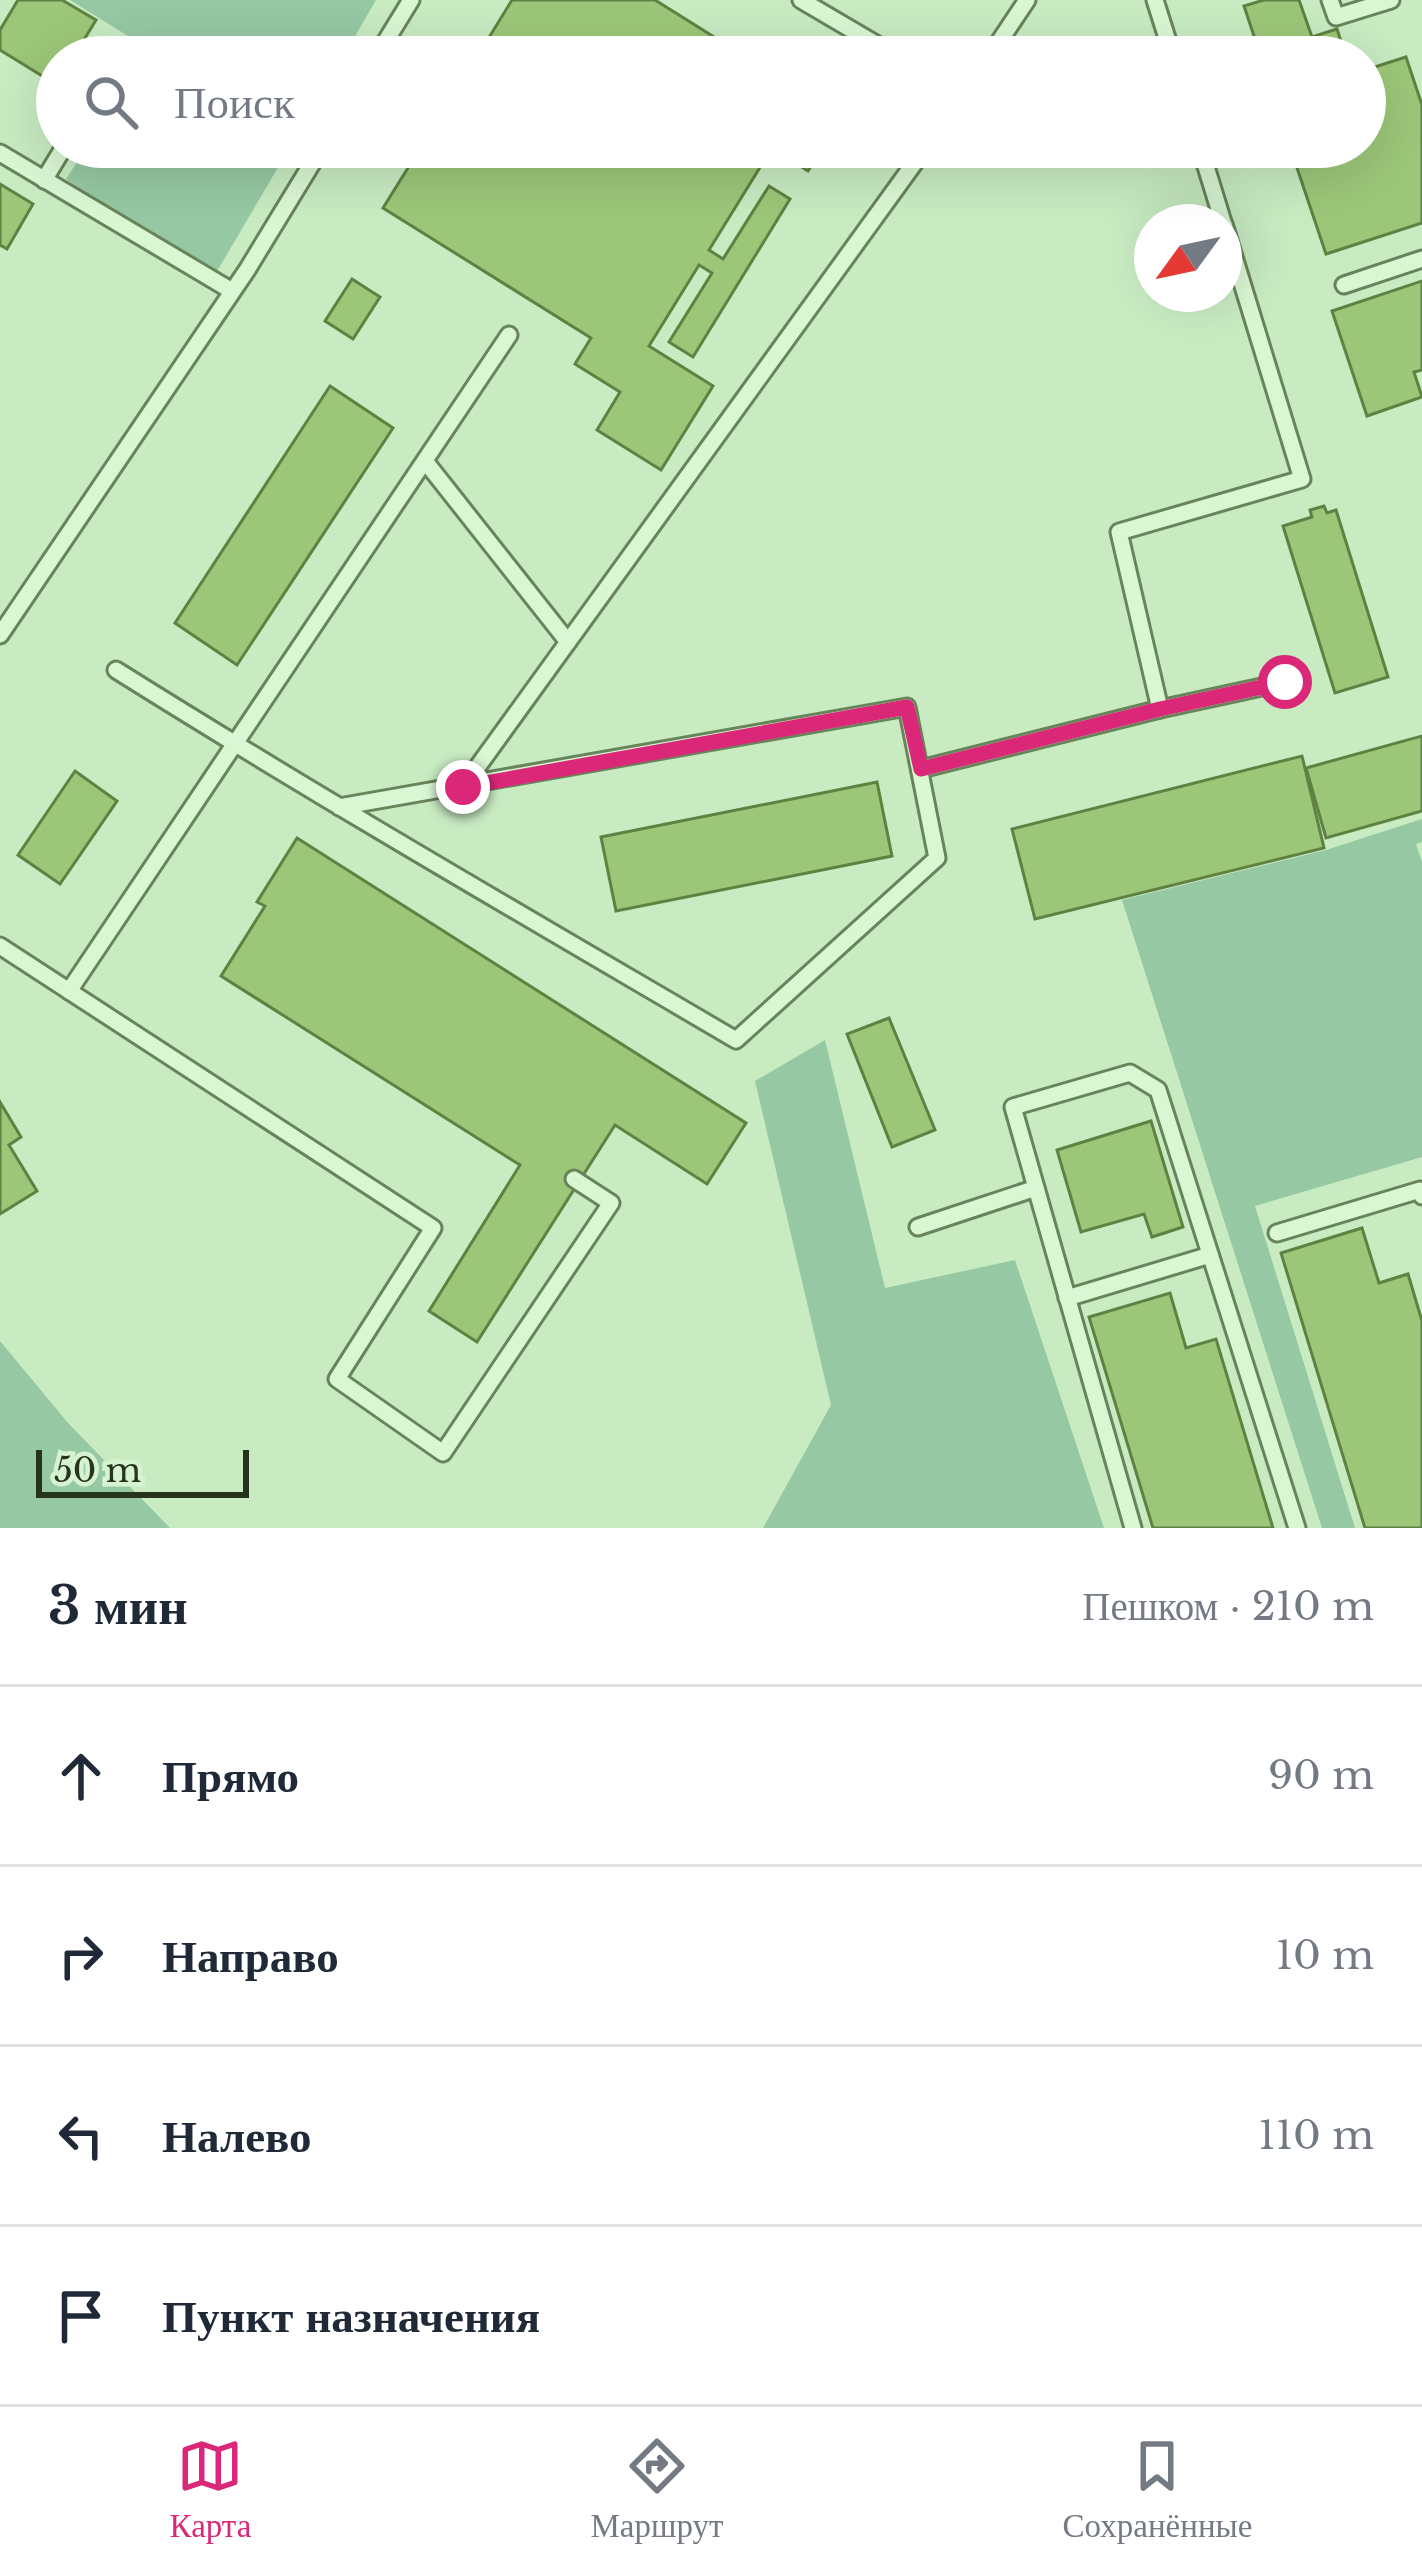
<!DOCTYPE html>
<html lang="ru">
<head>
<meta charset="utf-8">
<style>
  :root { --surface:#fff; --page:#f6f6f7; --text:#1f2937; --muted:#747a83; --line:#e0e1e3; --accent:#db2777 }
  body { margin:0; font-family:"Libre Baskerville",serif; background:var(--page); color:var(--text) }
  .compass { position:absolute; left:1134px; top:204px; width:108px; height:108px; border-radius:50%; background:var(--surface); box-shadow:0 12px 48px #0002; rotate:237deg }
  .scale { position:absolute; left:36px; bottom:30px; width:213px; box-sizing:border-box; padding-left:12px; border:6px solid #26341d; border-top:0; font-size:33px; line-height:42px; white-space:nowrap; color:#26341d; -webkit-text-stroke:9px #d6f3d1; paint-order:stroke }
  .stop { position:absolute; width:36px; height:36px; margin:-27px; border:9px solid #db2777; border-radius:50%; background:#fff }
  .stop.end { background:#db2777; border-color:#fff; box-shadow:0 3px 12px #0008 }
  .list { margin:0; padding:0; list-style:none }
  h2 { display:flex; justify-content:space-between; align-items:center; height:156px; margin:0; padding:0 48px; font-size:51px }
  h2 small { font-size:39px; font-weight:400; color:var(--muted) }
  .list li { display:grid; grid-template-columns:78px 1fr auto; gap:36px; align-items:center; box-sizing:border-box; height:180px; padding:0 48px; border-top:3px solid var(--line) }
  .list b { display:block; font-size:45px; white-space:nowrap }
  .list em { font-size:39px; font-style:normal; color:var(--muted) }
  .icon { flex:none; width:66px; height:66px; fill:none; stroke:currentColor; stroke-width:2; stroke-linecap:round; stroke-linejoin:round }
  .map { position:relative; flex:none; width:1422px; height:1528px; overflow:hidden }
  .search { position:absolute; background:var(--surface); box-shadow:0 12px 48px #0002; left:36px; right:36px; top:36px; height:132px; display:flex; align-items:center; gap:30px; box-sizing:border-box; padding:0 42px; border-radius:66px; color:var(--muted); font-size:45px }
  .sheet { height:876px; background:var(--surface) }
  nav { display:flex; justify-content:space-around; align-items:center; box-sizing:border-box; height:168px; border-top:3px solid var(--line); background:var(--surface); font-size:33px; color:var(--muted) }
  nav a { display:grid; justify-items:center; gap:6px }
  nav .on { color:var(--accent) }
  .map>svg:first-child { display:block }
</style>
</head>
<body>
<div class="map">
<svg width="1422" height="1528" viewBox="0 0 1422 1528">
  <rect width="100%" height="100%" fill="#c8ebc2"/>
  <g fill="#96c8a3">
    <path d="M70,0H376L343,57H145L149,49Z"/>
    <path d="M87,147H290L216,273L195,274L66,179Z"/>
    <path d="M1422,819V842L1416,844L1422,862V1157L1255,1206L1355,1528H1322L1122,900L1326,850Z"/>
    <path d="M825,1040L885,1288L1015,1260L1104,1528H763L831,1405L755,1081Z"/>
    <path d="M0,1341L68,1423L170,1528H0Z"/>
  </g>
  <g fill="#9cc779" stroke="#5f8141" stroke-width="3">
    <path d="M18,0H62L96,20L82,43L87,49L86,57H57V85L0,50V30Z"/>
    <path d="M512,0H655L746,57H477Z"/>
    <path d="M1264,0H1299L1312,37L1337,29L1346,57H1261L1244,6Z"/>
    <path d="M1406,57L1422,105V223L1326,254L1290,147H1365V70Z"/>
    <path d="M421,147H819L822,149L808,171L772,148L709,250L723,259L769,186L790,199L693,357L669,342L712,273L699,265L649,346L713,386L661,470L597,430L620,392L575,364L591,338L383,208Z"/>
    <path d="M0,184L33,204L7,249L0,245Z"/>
    <path d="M352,279L380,297L353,339L325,321Z"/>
    <path d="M1422,281V370L1414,372L1422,397L1367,416L1332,311Z"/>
    <path d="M330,386L393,428L237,665L175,623Z"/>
    <path d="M1324,506L1327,513L1336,510L1388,677L1335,693L1283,526L1312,517L1310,510Z"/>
    <path d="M1422,736V811L1326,838L1306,768Z"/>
    <path d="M1302,756L1324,848L1035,919L1012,829Z"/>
    <path d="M75,771L117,801L60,884L18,855Z"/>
    <path d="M877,782L892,856L616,911L601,837Z"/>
    <path d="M297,838L746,1123L707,1184L615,1125L477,1342L429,1311L520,1165L221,976L265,906L257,902Z"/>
    <path d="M889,1018L935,1130L892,1147L847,1034Z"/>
    <path d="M0,1102L21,1137L9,1145L37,1191L0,1214Z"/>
    <path d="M1151,1121L1183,1227L1152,1237L1144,1214L1081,1232L1057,1150Z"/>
    <path d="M1362,1228L1379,1283L1408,1274L1422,1321V1528H1365L1281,1253Z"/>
    <path d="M1170,1293L1186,1348L1216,1339L1273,1528H1153L1089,1317Z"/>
  </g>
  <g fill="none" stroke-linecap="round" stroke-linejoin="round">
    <defs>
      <g id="service">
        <path d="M801,0L898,57"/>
        <path d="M1155,0L1173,57"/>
        <path d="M1330,0L1336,17L1391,0"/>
        <path d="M117,57L122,48"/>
        <path d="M376,57L411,0"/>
        <path d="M989,57L1027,0"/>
        <path d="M1200,147L1223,222"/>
        <path d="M0,153L232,291"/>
        <path d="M44,180L64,147"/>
        <path d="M1344,285L1422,259"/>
        <path d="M425,461L568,642"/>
        <path d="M0,635L247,270L322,147"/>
        <path d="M116,670C320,798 528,918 736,1040L937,858L907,707L339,807"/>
        <path d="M1160,709L1119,532L1302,479L1224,224"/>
        <path d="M921,769L1160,709L1285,682"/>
        <path d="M463,787L926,147"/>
        <path d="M0,946L433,1228L337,1379L443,1453L611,1203L574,1179"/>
        <path d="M69,991L509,335"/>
        <path d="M918,1227L1036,1188"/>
        <path d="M1277,1233L1420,1190L1422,1196"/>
        <path d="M1067,1298L1210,1255"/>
        <path d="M1133,1528L1013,1107L1130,1073L1158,1090L1297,1528"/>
      </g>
    </defs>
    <use href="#service" stroke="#68845a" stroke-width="21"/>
    <use href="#service" stroke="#daf7d4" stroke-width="15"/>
  </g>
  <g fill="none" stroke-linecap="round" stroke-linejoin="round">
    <path stroke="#db2777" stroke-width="15" d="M463,787L907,707L921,769L1160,709L1285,682"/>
  </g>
</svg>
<svg class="compass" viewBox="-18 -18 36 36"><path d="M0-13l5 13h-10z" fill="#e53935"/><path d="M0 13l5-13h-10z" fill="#747a83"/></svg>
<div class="scale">50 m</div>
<div class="stop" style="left:1285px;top:682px"></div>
<div class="stop end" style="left:463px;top:787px"></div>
<div class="search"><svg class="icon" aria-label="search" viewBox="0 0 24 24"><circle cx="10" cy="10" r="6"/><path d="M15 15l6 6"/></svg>Поиск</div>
</div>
<section class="sheet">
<h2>3 мин<small>Пешком · 210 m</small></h2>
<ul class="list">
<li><svg class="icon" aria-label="ahead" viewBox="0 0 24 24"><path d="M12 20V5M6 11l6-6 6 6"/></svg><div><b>Прямо</b></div><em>90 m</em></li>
<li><svg class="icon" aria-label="right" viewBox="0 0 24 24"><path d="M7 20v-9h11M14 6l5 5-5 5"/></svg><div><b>Направо</b></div><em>10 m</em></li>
<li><svg class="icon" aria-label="left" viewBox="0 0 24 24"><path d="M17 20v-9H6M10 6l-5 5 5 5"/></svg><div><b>Налево</b></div><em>110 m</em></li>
<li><svg class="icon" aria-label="arrive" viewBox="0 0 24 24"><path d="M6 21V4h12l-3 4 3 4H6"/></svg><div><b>Пункт назначения</b></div></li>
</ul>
</section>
<nav>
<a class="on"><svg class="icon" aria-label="map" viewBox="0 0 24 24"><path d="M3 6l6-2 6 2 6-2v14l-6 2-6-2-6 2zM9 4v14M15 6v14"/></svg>Карта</a>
<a><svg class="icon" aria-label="directions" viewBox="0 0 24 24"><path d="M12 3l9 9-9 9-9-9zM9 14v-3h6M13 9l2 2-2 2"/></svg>Маршрут</a>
<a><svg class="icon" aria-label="saved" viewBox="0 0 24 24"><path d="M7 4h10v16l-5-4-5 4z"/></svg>Сохранённые</a>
</nav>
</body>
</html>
